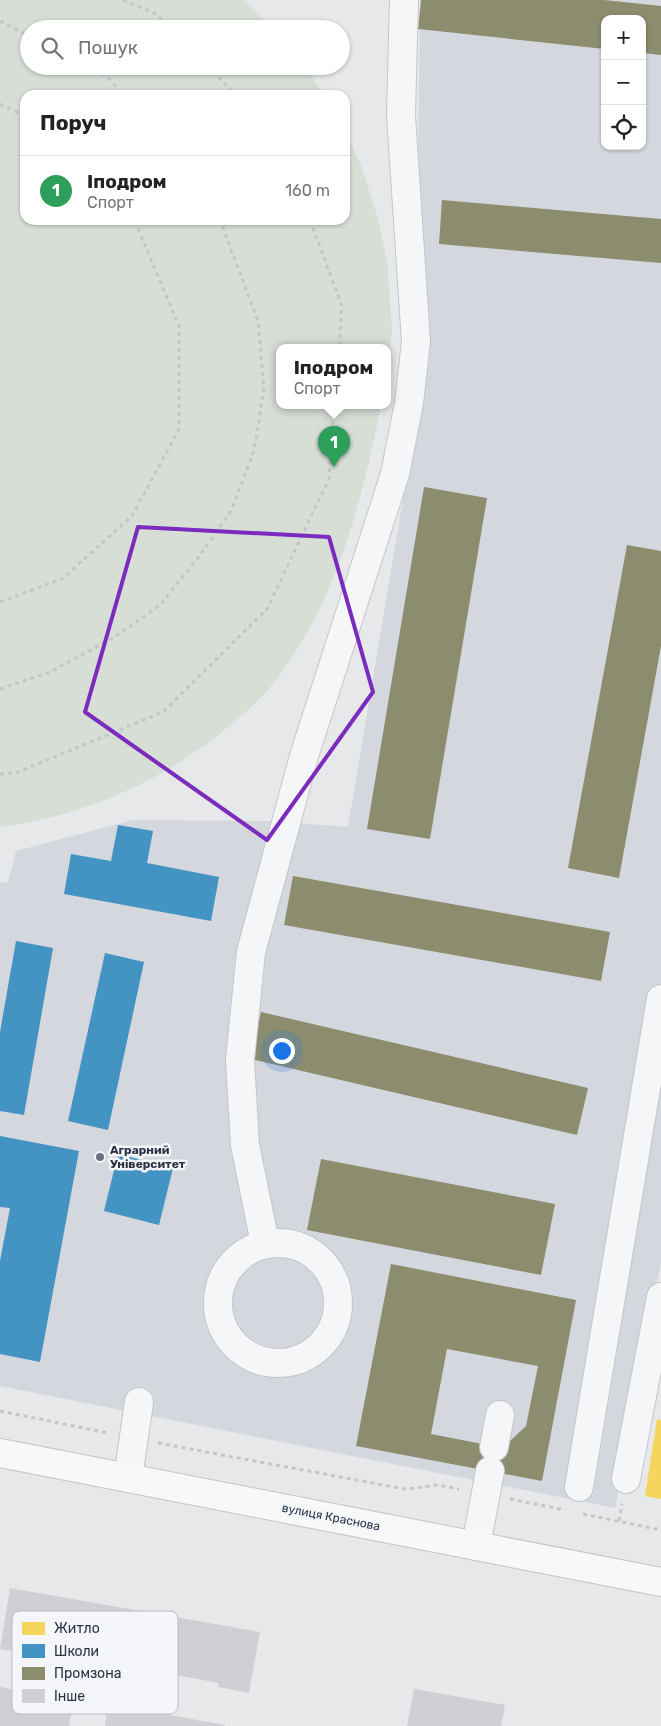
<!DOCTYPE html>
<html lang="uk">
<head>
<meta charset="utf-8">
<style>
  :root { --surface:#fff; --page:#f2f2f2; --text:#222; --muted:#767676; --line:#e0e0e0; --accent:#6c737f }
  body { margin:0; font-family:Rubik,sans-serif; background:var(--page); color:var(--text) }
  .controls { position:absolute; right:15px; top:15px; display:grid; overflow:hidden; border-radius:10px; box-shadow:0 1px 4px #0004 }
  .controls button { width:45px; height:45px; display:grid; place-items:center; padding:0; border:0; border-bottom:1px solid var(--line); background:var(--surface); color:var(--text); font:25px sans-serif }
  .you { position:absolute; left:281px; top:1050px; width:18px; height:18px; margin:-12px; border:4px solid #fff; border-radius:50%; background:#1a73e8; box-shadow:0 0 0 8px #1a73e833 }
  .badge { display:grid; place-items:center; width:32px; height:32px; border-radius:50%; background:var(--accent); color:#fff; font-size:16px; font-weight:700 }
  .pin { position:absolute; translate:-50% -41px; filter:drop-shadow(0 1px 2px #0008) }
  .pin::after { content:''; position:absolute; top:26px; width:18px; height:15px; background:inherit; clip-path:polygon(0 0,100% 0,50% 100%) }
  .popup { position:absolute; left:276px; top:344px; width:115px; height:65px; box-sizing:border-box; display:grid; place-content:center; border-radius:10px; background:var(--surface); filter:drop-shadow(0 1px 4px #0005); font-size:16px; white-space:nowrap; color:var(--muted) }
  .popup b { font-size:19px; color:var(--text) }
  .popup::after { content:''; position:absolute; left:50%; top:100%; margin-left:-10px; border:10px solid transparent; border-top-color:var(--surface) }
  .list { margin:0; padding:0; list-style:none }
  h2 { display:flex; justify-content:space-between; align-items:center; height:65px; margin:0; padding:0 20px; font-size:21px }
  h2 small { font-size:16px; font-weight:400; color:var(--muted) }
  .list li { display:grid; grid-template-columns:32px 1fr auto; gap:15px; align-items:center; box-sizing:border-box; height:70px; padding:0 20px; border-top:1px solid var(--line) }
  .list b { display:block; font-size:19px; white-space:nowrap }
  .list p { margin:0; font-size:16px; white-space:nowrap; color:var(--muted) }
  .list em { font-size:16px; font-style:normal; color:var(--muted) }
  .icon { flex:none; width:28px; height:28px; fill:none; stroke:currentColor; stroke-width:2; stroke-linecap:round; stroke-linejoin:round }
  .map { position:relative; flex:none; width:661px; height:1726px; overflow:hidden }
  .search { position:absolute; background:var(--surface); box-shadow:0 1px 4px #0004; left:20px; top:20px; width:330px; height:55px; display:flex; align-items:center; gap:12px; box-sizing:border-box; padding:0 18px; border-radius:28px; color:var(--muted); font-size:19px }
  .panel { position:absolute; background:var(--surface); box-shadow:0 1px 4px #0004; left:20px; top:90px; width:330px; height:135px; border-radius:15px }
  .map>svg:first-child { display:block }
</style>
</head>
<body>
<div class="map">
<svg width="661" height="1726" viewBox="0 0 661 1726">
  <rect width="100%" height="100%" fill="#e6e8ea"/>
  <path fill="#d4d7dd" fill-rule="evenodd" d="M420,0H661V1262L615,1508L0,1386V882L8,883L16,851L133,820L271,821L348,827L410,458L418,174ZM605,19H642V146H605Z"/>
  <path fill="#d6ded6" d="M0,0H244L273,29H29V66H305L324,95H25V220H345V132L359,160L376,212L387,260L392,330L388,363V348H280V406H381C365,485 345,568 304,638C294,654 284,671 272,685C259,700 244,714 228,727C163,781 85,816 0,827Z"/>
  <path fill="#f6d55c" d="M657,1419L661,1420V1499L645,1496Z"/>
  <g fill="#4393c3">
    <path d="M118,825L153,831L147,863L219,877L211,921L64,894L71,854L111,861Z"/>
    <path d="M16,941L53,948L24,1115L0,1111V1032Z"/>
    <path d="M105,953L144,962L108,1130L68,1121Z"/>
    <path d="M0,1136L79,1151L40,1362L0,1354V1261L10,1208L0,1207Z"/>
    <path d="M118,1154L173,1168L159,1225L104,1211Z"/>
  </g>
  <g fill="#8c8c6e" fill-rule="evenodd">
    <path d="M421,0H604L661,6V55L642,53V19H605V49L418,29Z"/>
    <path d="M442,200L661,219V263L439,244Z"/>
    <path d="M424,487L487,498L430,839L367,829Z"/>
    <path d="M627,545L661,551V646L619,878L568,868Z"/>
    <path d="M293,876L610,932L601,981L284,925Z"/>
    <path d="M261,1012L588,1088L577,1135L251,1059Z"/>
    <path d="M321,1159L555,1204L541,1275L307,1230Z"/>
    <path d="M391,1264L576,1300L542,1481L356,1446ZM447,1349L538,1366L526,1426L510,1441L508,1449L431,1434Z"/>
  </g>
  <g fill="#ced0d3">
    <path d="M10,1588L260,1632L249,1693L218,1687L219,1683L149,1670V1675L100,1666L101,1660L32,1648L31,1654L0,1649Z"/>
    <path d="M0,1687L73,1701L69,1726H0Z"/>
    <path d="M414,1689L505,1705L501,1726H407Z"/>
    <path d="M108,1704L225,1725V1726H105Z"/>
  </g>
  <g fill="none" stroke-linecap="round" stroke-linejoin="round">
    <defs>
      <g id="minor">
        <path d="M265,1243L245,1145L240,1060L251,952L304,756L395,474L409,403L416,342L401,115L404,0"/>
        <circle cx="278" cy="1303" r="60"/>
        <path d="M494,1447L500,1415"/>
        <path d="M128,1478L139,1402"/>
        <path d="M626,1479L661,1297"/>
        <path d="M579,1487L661,999"/>
        <path d="M476,1546L490,1471"/>
      </g>
      <path id="major" d="M0,1453L661,1582"/>
    </defs>
    <use href="#minor" stroke="#c4c6c8" stroke-width="30"/>
    <use href="#major" stroke="#c2c5c8" stroke-width="30"/>
    <g stroke="#c5c6ca" stroke-width="3" stroke-dasharray="4 4" stroke-linecap="butt">
      <path d="M123,0L156,14L171,29"/>
      <path d="M0,21L29,36"/>
      <path d="M87,66L106,76L124,95"/>
      <path d="M207,66L236,95"/>
      <path d="M0,104L25,116"/>
      <path d="M310,220L342,306L339,348"/>
      <path d="M0,602L62,579L132,516L179,429V326L136,224L132,220"/>
      <path d="M0,689L50,672L113,638L159,606L198,558L231,511L254,451L264,388L258,321L220,220"/>
      <path d="M0,774L18,772L163,712L267,609L329,479L334,406"/>
      <path d="M0,1411L108,1433"/>
      <path d="M158,1443L405,1489L438,1485L459,1489"/>
      <path d="M510,1499L565,1510"/>
      <path d="M583,1514L661,1530"/>
      <path d="M619,1521L622,1504"/>
    </g>
    <use href="#minor" stroke="#f5f6f7" stroke-width="28"/>
    <use href="#major" stroke="#f8f8f8" stroke-width="28"/>
  </g>
  <path fill="none" stroke="#7b2cbf" stroke-width="4" stroke-linejoin="round" d="M138,527L329,537L373,692L267,840L85,712Z"/>
  <circle fill="#6c737f" stroke="#f4f6f9" stroke-width="2" cx="100" cy="1157" r="5"/>
  <g text-anchor="middle" dominant-baseline="central" stroke-width="5" stroke-linejoin="round" paint-order="stroke">
    <g font-size="12" font-weight="bold" fill="#2b3445" stroke="#f4f6f9" text-anchor="start">
      <text x="110" y="1150">Аграрний<tspan x="110" dy="14">Університет</tspan></text>
    </g>
    <g font-size="12" fill="#2b3445" stroke="#f4f6f9">
      <text transform="translate(331 1517) rotate(11)">вулиця Краснова</text>
    </g>
  </g>
  <rect x="12" y="1611" width="166" height="103" rx="8" fill="#f4f6f9" stroke="#b8bcc3" stroke-width="1"/>
  <rect x="22" y="1622" width="23" height="13" fill="#f6d55c"/>
  <rect x="22" y="1644" width="23" height="14" fill="#4393c3"/>
  <rect x="22" y="1667" width="23" height="13" fill="#8c8c6e"/>
  <rect x="22" y="1689" width="23" height="14" fill="#ced0d3"/>
  <g font-size="14" fill="#2b3445">
    <text x="54" y="1633">Житло</text>
    <text x="54" y="1656">Школи</text>
    <text x="54" y="1678">Промзона</text>
    <text x="54" y="1701">Інше</text>
  </g>
</svg>
<div class="controls">
<button>+</button>
<button>−</button>
<button><svg class="icon" aria-label="locate" viewBox="0 0 24 24"><circle cx="12" cy="12" r="6"/><path d="M12 2v4M12 18v4M2 12h4M18 12h4"/></svg></button>
</div>
<div class="you"></div>
<div class="pin badge" style="left:334px;top:467px;background:#2e9e5b">1</div>
<div class="popup"><b>Іподром</b>Спорт</div>
<div class="search"><svg class="icon" aria-label="search" viewBox="0 0 24 24"><circle cx="10" cy="10" r="6"/><path d="M15 15l6 6"/></svg>Пошук</div>
<section class="panel">
<h2>Поруч<small></small></h2>
<ul class="list">
<li><span class="badge" style="background:#2e9e5b">1</span><div><b>Іподром</b><p>Спорт</p></div><em>160 m</em></li>
</ul>
</section>
</div>
</body>
</html>
